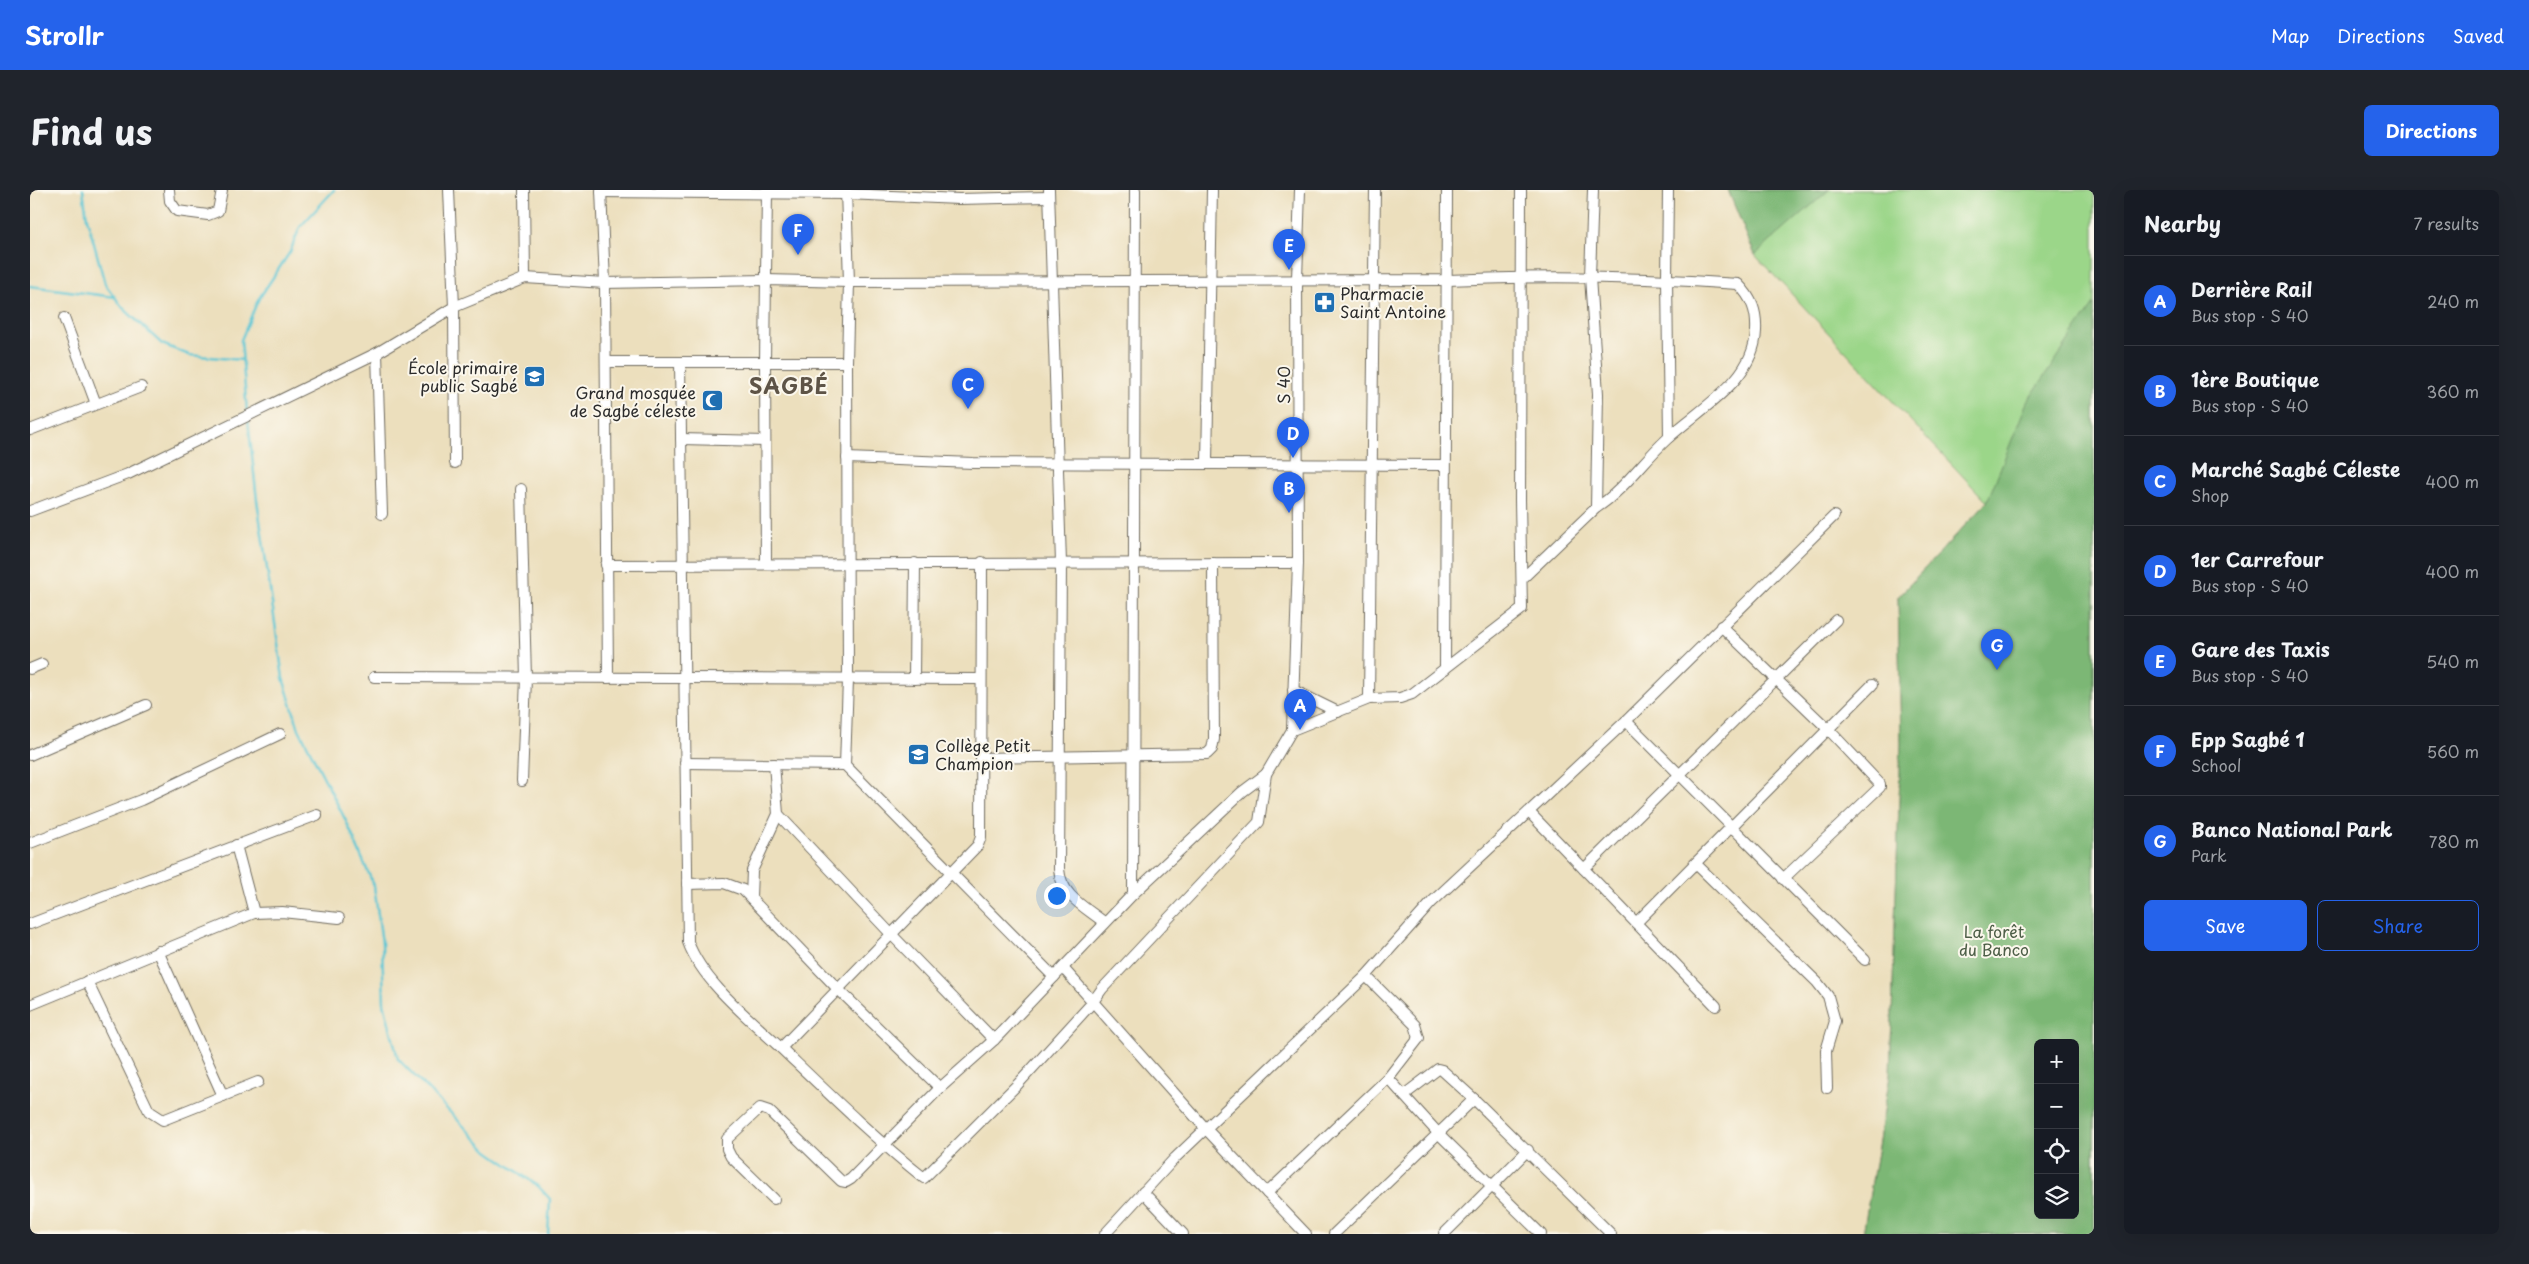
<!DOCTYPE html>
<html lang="en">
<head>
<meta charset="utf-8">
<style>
  :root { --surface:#171b24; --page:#20242c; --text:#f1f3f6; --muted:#9ea1a6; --line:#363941; --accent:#2563eb }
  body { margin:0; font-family:"Playpen Sans",sans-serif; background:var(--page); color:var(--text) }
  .controls { position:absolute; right:15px; bottom:15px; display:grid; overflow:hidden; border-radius:8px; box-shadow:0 5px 20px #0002 }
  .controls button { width:45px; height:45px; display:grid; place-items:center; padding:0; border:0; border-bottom:1px solid var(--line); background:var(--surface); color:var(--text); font:25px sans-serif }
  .you { position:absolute; left:1026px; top:705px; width:18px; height:18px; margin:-12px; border:4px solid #fff; border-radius:50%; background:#1a73e8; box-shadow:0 0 0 8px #1a73e833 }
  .badge { display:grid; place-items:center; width:32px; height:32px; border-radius:50%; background:var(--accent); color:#fff; font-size:16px; font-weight:700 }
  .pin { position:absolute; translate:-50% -41px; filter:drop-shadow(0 1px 2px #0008) }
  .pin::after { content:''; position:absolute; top:26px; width:18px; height:15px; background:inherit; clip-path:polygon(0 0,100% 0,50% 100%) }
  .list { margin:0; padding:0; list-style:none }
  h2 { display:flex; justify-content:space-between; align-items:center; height:65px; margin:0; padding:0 20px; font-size:21px }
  h2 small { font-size:16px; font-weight:400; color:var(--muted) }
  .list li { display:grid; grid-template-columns:32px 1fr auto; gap:15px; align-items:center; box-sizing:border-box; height:90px; padding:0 20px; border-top:1px solid var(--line) }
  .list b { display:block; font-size:19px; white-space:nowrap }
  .list p { margin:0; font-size:16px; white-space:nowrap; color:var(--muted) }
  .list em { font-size:16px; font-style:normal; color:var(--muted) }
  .actions { display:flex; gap:10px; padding:15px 20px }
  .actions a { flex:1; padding:11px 0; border:1px solid var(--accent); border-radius:8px; text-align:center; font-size:18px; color:var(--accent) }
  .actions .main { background:var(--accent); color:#fff }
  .icon { flex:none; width:28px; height:28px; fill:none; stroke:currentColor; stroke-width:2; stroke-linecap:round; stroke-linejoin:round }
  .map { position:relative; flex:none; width:2064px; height:1044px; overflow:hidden; border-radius:8px }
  header { display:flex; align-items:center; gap:30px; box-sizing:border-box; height:70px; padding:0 25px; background:var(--accent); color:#fff }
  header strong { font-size:24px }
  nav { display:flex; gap:28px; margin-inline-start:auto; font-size:18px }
  .intro { display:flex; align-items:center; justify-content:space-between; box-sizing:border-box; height:120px; padding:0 30px }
  h1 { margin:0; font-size:35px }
  .button { padding:12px 22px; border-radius:8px; background:var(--accent); color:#fff; font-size:18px; font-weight:700 }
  main { display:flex; gap:30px; padding:0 30px }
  aside { flex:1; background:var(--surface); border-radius:8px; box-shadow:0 5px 20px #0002 }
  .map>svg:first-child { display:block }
</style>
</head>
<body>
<header>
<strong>Strollr</strong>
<nav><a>Map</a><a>Directions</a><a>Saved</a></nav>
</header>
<div class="intro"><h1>Find us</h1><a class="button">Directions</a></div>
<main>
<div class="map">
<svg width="2064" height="1044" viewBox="0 0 2064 1044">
  <rect width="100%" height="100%" fill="#fbf7ec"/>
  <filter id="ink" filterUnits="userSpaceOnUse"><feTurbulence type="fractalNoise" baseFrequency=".02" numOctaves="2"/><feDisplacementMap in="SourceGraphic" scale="10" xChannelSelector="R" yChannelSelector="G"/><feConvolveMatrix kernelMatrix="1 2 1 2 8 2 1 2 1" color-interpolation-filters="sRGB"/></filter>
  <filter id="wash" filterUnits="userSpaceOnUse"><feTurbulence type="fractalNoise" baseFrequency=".0096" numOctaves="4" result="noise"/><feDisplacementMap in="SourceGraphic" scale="20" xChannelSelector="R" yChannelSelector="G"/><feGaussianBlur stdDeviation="1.12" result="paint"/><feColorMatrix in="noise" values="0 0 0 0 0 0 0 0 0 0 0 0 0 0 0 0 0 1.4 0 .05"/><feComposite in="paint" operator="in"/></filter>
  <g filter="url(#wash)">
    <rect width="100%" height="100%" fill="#ecdfbd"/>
    <path fill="#9bd689" stroke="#63805a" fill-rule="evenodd" d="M1698,0H2064V1044H1833L1860,886L1871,553L1868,407L1957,312L1725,65ZM2008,853H2045V1025H2008Z"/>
    <g fill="#7cb775" stroke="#547150" fill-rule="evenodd">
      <path d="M1698,0H1799L1725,65Z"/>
      <path d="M2064,114V1044H1833L1860,886L1871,553L1868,407L1957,312L1997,212ZM2008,853H2045V1025H2008Z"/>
    </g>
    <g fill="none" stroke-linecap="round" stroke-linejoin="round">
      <g stroke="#5bc6d4" stroke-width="2.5">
        <path d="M53,0L57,28L75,94L93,118L132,154L159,165L212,170"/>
        <path d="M0,96L85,107"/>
        <path d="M217,222L211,150L228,110L260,62L270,37L304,0"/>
        <path d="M218,230L227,310L253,488L269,539L316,631L344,696L352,753L354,813L368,869L458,961L508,996L520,1009L518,1044"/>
      </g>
    </g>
  </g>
  <g filter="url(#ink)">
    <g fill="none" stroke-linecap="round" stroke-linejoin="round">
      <defs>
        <g id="street">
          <path d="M139,0L140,11L147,21L178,25L188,21L192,0"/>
          <path d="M419,0L424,117L425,273"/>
          <path d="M494,0L495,88"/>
          <path d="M571,0L575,93L578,488"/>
          <path d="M1019,0L1031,373L1029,679C1031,706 1055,717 1075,733"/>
          <path d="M1563,0L1560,87L1568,204L1566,318"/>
          <path d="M1638,0L1637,89L1639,247"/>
          <path d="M571,2L816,4L929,9L1019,7"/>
          <path d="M34,128L66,214"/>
          <path d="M347,163L352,324"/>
          <path d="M576,172H817"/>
          <path d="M650,172L658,752C673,793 721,830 753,860C799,904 844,948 894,988L988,894L1062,813L1072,799L1229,632L1236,584L1262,540L1339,509L1370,508L1382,504L1492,419L1490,310L1491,0"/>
          <path d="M0,240L111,197"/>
          <path d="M651,249L735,251"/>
          <path d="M817,268L943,273L1415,275"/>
          <path d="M1177,273L1182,0"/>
          <path d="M491,299L496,488L492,591"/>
          <path d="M0,321L98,284L347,163L424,117L495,88L575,93L736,90L819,92L1418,90C1515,85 1611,87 1708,94C1722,108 1727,122 1726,141C1724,191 1670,218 1637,249C1614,270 1592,302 1566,318L1493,388"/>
          <path d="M736,374L735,172L737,0"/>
          <path d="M576,375L1268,373"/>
          <path d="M1691,436L1799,540L1850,594V597L1753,689"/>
          <path d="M0,479L12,474"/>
          <path d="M1415,479L1417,0"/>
          <path d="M344,487L951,489"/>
          <path d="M884,489L885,373"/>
          <path d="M1263,500L1308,522"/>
          <path d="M1339,509L1345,0"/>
          <path d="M1596,531L1835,770"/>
          <path d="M1262,540L1268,373L1267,89L1270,0"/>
          <path d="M0,565L116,515"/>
          <path d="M951,568L1177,564L1182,559L1184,549L1183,373"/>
          <path d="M655,573L815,575L1024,787"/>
          <path d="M815,575L818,490L817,172L819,92L816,0"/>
          <path d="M1499,622L1686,816"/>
          <path d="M748,624L861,744L964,850"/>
          <path d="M0,653L111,610L250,544"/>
          <path d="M206,655L224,723"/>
          <path d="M1666,674L1787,792L1798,806L1805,831L1796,861L1797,898"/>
          <path d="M1554,679L1806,430"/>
          <path d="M657,694L694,693L713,700L807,798L910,898"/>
          <path d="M1103,704L1105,0"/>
          <path d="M721,707L722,681L748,624L744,574"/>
          <path d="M1606,733L1842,495"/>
          <path d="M0,734L287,625"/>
          <path d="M128,761L193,906L228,892"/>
          <path d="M1033,778L1176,939L1276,1044"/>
          <path d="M57,791L119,921L133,930L193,906"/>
          <path d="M0,815L224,723L252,722L309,728"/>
          <path d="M751,858L948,655L951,647L952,372"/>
          <path d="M1358,888L1408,943L1511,1044"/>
          <path d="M1374,905L1408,879L1412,880L1444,909"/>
          <path d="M1113,1002L1153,1044"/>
          <path d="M1237,1003L1358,888L1389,848L1385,835L1336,786"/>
          <path d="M744,1009L701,967L697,959V949L730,918L739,921L811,991L816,992L821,989L910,898L964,850L1103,704L1212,602L1236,584"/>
          <path d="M1075,1044L1145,968L1336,786L1402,712L1596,531L1804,326"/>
          <path d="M1304,1044L1444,909L1581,1044"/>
          <path d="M1414,1044L1498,960"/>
        </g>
      </defs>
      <use href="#street" stroke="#6f6a5e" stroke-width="12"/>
      <use href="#street" stroke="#fff" stroke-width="10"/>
    </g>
  </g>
  <defs>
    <symbol id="pharmacy-square" viewBox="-11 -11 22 22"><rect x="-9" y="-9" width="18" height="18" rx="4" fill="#1f6fb2" stroke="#fbf7ec"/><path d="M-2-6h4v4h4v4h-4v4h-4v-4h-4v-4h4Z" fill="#fff"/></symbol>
    <symbol id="school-square" viewBox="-11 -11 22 22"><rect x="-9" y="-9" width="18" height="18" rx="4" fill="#1f6fb2" stroke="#fbf7ec"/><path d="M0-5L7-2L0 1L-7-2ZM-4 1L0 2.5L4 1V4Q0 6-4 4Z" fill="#fff"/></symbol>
    <symbol id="mosque-square" viewBox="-11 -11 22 22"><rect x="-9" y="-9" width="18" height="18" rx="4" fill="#1f6fb2" stroke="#fbf7ec"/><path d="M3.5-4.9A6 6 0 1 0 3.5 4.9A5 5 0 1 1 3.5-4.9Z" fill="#fff"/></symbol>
    <symbol id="university-square" viewBox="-11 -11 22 22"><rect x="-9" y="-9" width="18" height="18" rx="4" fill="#1f6fb2" stroke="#fbf7ec"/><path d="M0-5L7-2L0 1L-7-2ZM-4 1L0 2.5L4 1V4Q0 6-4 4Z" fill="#fff"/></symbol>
  </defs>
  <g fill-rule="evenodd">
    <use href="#pharmacy-square" x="1282" y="100" width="25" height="25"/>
    <use href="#school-square" x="492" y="174" width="25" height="25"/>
    <use href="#mosque-square" x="670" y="198" width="25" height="25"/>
    <use href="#university-square" x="876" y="552" width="25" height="25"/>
  </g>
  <g text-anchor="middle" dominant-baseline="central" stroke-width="4" stroke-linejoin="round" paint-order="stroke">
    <g font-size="16" fill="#2b2b2b" stroke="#fbf7ec" text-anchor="start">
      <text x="1310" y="103">Pharmacie<tspan x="1310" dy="18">Saint Antoine</tspan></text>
      <text x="488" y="177" text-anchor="end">École primaire<tspan x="488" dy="18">public Sagbé</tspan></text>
      <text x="666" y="202" text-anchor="end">Grand mosquée<tspan x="666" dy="18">de Sagbé céleste</tspan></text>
      <text x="905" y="555">Collège Petit<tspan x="905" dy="18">Champion</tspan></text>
    </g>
    <g font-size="16" fill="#2b2b2b" stroke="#fbf7ec">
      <text transform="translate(1253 195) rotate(-90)">S 40</text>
    </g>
    <g font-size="16" fill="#4d5e47" stroke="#fbf7ec">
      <text x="1964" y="741">La forêt<tspan x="1964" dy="18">du Banco</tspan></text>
    </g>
    <g font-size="21" font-weight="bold" letter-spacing="1" fill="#5e5447" stroke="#fbf7ec">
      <text x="759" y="195">SAGBÉ</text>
    </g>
  </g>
</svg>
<div class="controls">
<button>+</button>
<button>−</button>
<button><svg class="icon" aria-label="locate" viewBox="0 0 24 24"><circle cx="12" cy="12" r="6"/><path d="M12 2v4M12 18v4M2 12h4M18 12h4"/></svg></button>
<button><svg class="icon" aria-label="layers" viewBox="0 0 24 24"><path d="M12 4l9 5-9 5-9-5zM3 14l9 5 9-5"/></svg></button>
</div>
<div class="you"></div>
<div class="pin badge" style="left:1270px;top:540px">A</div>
<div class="pin badge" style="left:1259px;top:323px">B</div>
<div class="pin badge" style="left:938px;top:219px">C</div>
<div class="pin badge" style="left:1263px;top:268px">D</div>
<div class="pin badge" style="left:1259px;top:80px">E</div>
<div class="pin badge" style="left:768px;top:65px">F</div>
<div class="pin badge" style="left:1967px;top:480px">G</div>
</div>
<aside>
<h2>Nearby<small>7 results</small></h2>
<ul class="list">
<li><span class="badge">A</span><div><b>Derrière Rail</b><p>Bus stop · S 40</p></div><em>240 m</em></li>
<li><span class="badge">B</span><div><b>1ère Boutique</b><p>Bus stop · S 40</p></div><em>360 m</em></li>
<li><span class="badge">C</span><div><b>Marché Sagbé Céleste</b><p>Shop</p></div><em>400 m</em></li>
<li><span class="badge">D</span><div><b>1er Carrefour</b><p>Bus stop · S 40</p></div><em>400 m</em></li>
<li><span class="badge">E</span><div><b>Gare des Taxis</b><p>Bus stop · S 40</p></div><em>540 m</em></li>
<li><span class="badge">F</span><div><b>Epp Sagbé 1</b><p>School</p></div><em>560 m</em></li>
<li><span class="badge">G</span><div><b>Banco National Park</b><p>Park</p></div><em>780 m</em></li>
</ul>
<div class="actions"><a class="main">Save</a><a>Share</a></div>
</aside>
</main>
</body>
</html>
